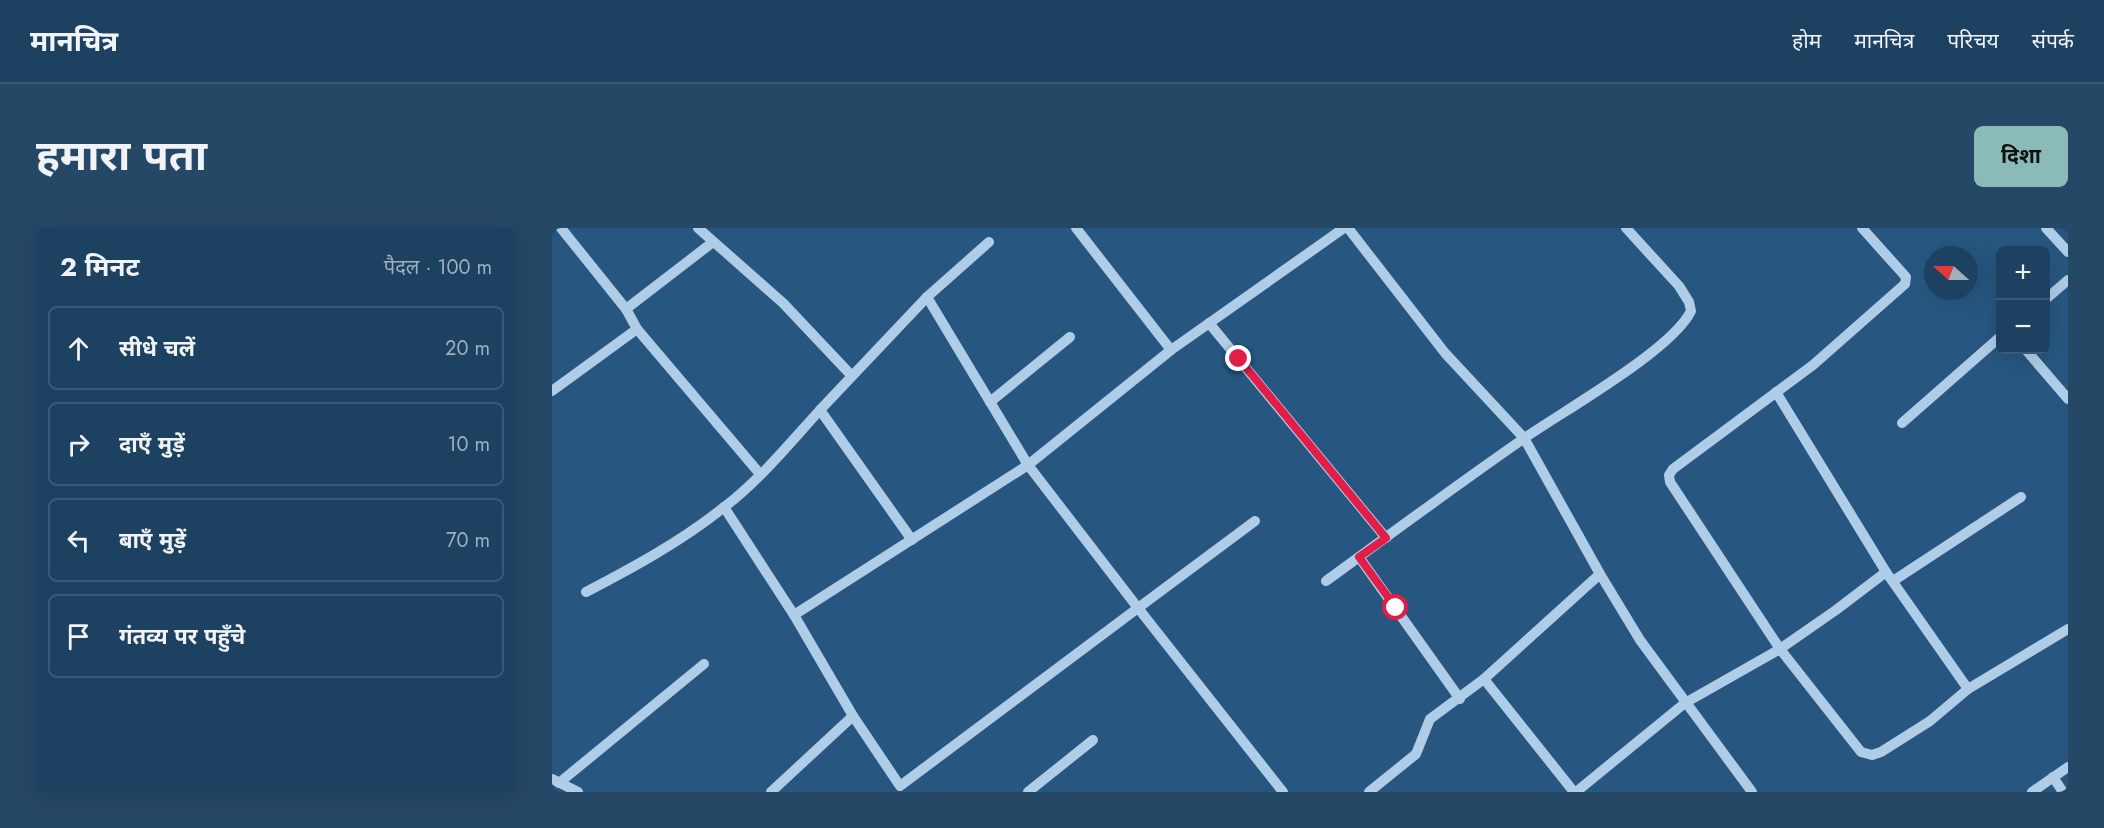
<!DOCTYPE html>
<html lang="hi">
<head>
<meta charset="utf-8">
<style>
  :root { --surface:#1d4161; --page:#254867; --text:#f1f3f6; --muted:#a0afbd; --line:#3b5a76; --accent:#8bbbb9 }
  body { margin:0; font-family:Jost,"Noto Sans Devanagari",sans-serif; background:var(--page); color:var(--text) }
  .controls { position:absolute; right:18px; top:18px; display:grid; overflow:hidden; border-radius:9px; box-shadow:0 6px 24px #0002 }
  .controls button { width:54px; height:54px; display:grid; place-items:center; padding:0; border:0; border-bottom:2px solid var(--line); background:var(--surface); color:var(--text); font:30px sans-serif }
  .compass { position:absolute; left:1372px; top:18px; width:54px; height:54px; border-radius:50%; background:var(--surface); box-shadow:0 6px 24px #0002; rotate:291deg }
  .stop { position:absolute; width:18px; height:18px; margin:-14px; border:4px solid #e11d48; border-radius:50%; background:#fff }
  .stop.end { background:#e11d48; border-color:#fff; box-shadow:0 2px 6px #0008 }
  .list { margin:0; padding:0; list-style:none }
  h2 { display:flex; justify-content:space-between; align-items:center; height:78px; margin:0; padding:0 24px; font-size:26px }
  h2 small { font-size:20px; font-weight:400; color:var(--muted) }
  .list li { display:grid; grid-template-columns:39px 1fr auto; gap:18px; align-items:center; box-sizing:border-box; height:84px; margin:0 12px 12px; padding:0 12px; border:2px solid var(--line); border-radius:9px }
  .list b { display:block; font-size:22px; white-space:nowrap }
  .list em { font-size:20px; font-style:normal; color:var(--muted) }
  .icon { flex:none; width:33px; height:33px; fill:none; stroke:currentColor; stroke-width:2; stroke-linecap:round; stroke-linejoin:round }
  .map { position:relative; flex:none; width:1516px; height:564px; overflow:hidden; border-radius:9px }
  header { display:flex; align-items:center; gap:36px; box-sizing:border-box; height:84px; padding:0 30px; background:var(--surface); border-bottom:2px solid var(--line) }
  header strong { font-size:28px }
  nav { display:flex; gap:33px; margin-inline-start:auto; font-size:21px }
  .intro { display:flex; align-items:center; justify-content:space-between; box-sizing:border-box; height:144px; padding:0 36px }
  h1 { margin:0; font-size:42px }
  .button { padding:15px 27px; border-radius:9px; background:var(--accent); color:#111; font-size:21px; font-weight:700 }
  main { display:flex; gap:36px; padding:0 36px }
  aside { flex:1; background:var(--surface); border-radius:9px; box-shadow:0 6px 24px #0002 }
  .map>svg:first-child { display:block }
</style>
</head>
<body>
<header>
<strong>मानचित्र</strong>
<nav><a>होम</a><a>मानचित्र</a><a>परिचय</a><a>संपर्क</a></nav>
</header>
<div class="intro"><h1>हमारा पता</h1><a class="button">दिशा</a></div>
<main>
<aside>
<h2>2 मिनट<small>पैदल · 100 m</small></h2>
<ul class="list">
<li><svg class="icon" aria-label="ahead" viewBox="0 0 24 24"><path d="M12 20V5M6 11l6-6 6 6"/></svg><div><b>सीधे चलें</b></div><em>20 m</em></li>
<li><svg class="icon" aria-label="right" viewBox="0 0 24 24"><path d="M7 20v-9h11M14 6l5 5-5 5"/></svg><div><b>दाएँ मुड़ें</b></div><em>10 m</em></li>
<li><svg class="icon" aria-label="left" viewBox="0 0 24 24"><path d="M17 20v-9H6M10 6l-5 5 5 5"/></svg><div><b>बाएँ मुड़ें</b></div><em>70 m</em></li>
<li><svg class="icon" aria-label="arrive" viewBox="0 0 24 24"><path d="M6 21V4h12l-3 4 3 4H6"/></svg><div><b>गंतव्य पर पहुँचे</b></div></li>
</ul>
</aside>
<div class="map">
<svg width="1516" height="564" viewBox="0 0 1516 564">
  <rect width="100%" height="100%" fill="#275781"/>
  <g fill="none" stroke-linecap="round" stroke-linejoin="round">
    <g stroke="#afcde6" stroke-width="10">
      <path d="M9,0L74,81"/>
      <path d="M146,0L231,75L299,147"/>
      <path d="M524,0L619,122"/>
      <path d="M796,0L893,125L972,210L1048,346L1088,412L1200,564"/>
      <path d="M1310,0L1354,49L1353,56L1261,137L1121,241L1117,247L1118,254L1228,421L1309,524L1320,527L1329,524L1378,493L1416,461L1516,401"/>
      <path d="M1494,0L1516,24"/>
      <path d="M161,14L74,81L85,101L208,246"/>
      <path d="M375,69L476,237L586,380L703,293"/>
      <path d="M1494,71L1516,52"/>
      <path d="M657,95L834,310"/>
      <path d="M1474,122L1516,171"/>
      <path d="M0,163L85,101"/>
      <path d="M1224,164L1334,344L1416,461"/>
      <path d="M438,174L518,109"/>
      <path d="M1350,195L1448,109"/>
      <path d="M172,279L242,387"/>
      <path d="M360,312L268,182L375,69L437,14"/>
      <path d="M807,329L908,471"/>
      <path d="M774,353C840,305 906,256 974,209C1013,182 1120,122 1139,83L1137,74L1127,58L1074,0"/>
      <path d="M1341,353L1469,269"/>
      <path d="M34,364C82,339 128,314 171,280C207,253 237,216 268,182"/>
      <path d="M932,451L1022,564"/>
      <path d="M301,488L348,558L586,380L731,564"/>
      <path d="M1501,549L1511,564"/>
      <path d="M0,551L26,564"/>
      <path d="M7,555L152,436"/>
      <path d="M219,564L301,488L242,387L476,237L619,122L792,0"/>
      <path d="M476,564L541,512"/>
      <path d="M817,564L864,526L878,491L932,451L1048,346"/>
      <path d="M1024,564L1133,475L1228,421L1284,382L1334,344"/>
      <path d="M1480,564L1516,539"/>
    </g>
  </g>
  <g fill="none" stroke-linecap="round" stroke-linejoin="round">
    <path stroke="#e11d48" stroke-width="8" d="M687,131L834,310L807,329L844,380"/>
  </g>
</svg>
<div class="controls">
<button>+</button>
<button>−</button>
</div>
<svg class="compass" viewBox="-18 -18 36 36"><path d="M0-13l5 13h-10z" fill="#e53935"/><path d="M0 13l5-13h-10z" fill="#a0afbd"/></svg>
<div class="stop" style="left:844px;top:380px"></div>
<div class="stop end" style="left:687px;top:131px"></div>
</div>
</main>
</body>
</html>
